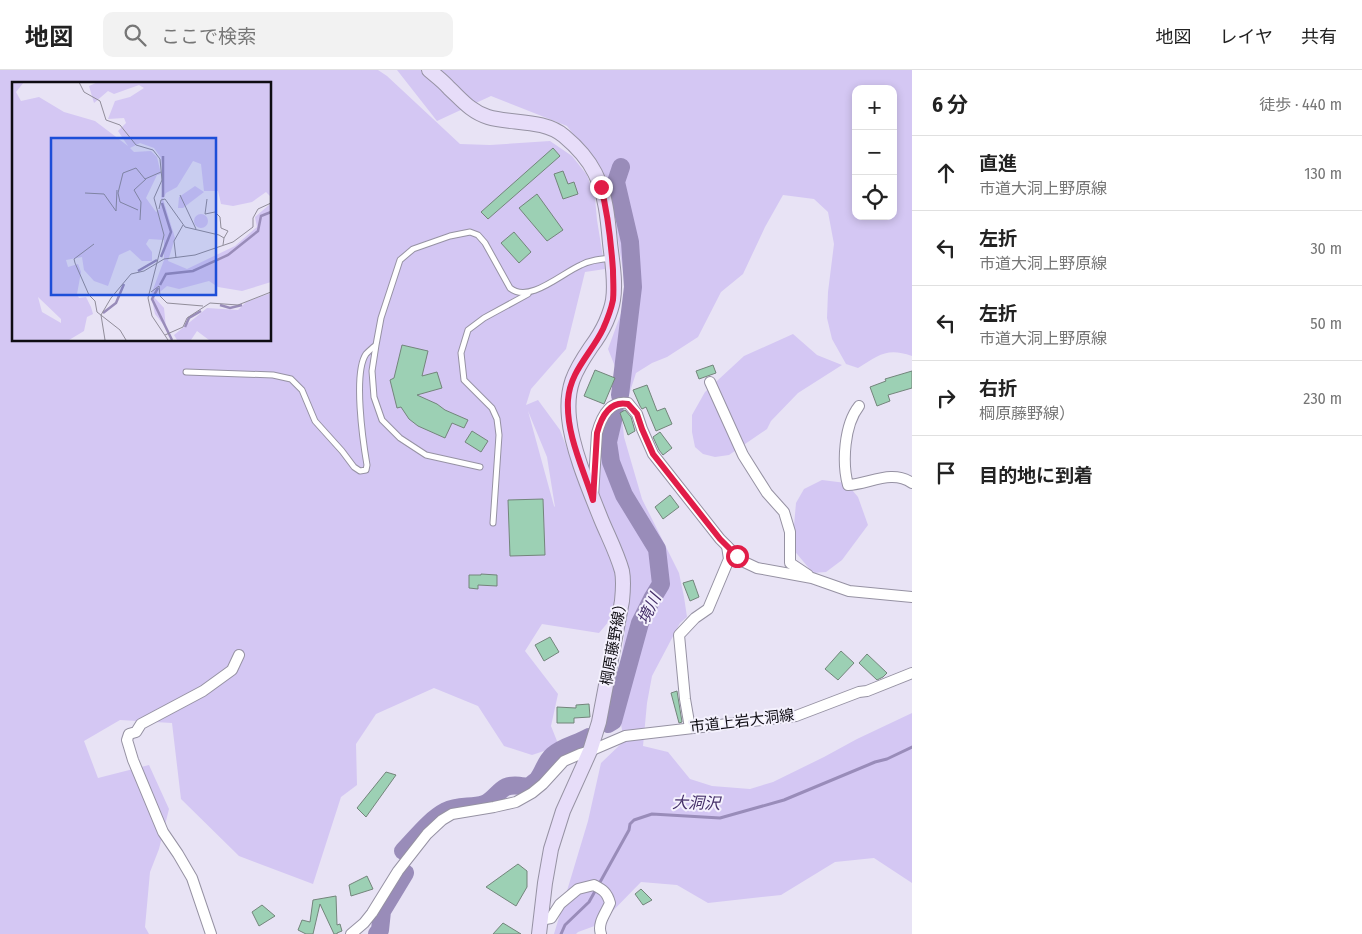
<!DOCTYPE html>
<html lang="ja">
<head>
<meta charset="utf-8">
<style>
  :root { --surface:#fff; --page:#f2f2f2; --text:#222; --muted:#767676; --line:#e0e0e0 }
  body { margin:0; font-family:"Fira Sans Condensed","Noto Sans JP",sans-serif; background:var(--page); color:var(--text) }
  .controls { position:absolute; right:15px; top:15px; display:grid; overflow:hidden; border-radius:10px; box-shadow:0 2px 8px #0003 }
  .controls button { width:45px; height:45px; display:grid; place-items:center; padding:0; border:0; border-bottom:1px solid var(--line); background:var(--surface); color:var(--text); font:25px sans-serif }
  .stop { position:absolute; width:15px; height:15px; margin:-11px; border:4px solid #e11d48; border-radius:50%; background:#fff }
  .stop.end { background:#e11d48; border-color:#fff; box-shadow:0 1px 5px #0008 }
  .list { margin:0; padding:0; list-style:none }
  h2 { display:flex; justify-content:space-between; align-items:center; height:65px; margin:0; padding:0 20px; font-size:21px }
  h2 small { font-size:16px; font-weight:400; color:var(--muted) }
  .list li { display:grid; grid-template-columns:32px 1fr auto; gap:15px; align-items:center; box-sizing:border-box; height:75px; padding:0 20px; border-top:1px solid var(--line) }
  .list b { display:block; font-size:19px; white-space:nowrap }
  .list p { margin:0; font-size:16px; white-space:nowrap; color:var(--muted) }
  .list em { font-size:16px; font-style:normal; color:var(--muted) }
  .icon { flex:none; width:28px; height:28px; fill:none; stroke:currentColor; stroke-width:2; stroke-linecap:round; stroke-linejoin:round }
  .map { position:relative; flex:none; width:912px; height:864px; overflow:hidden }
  header { display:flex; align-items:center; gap:30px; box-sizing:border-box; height:70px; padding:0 25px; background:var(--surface); border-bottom:1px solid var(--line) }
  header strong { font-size:24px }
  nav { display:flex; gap:28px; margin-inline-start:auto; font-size:18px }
  .search { width:350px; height:45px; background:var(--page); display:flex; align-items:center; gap:12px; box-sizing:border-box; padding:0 18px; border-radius:10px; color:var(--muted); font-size:19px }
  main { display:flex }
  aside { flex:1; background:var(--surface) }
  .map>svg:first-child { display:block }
</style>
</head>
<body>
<header>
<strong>地図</strong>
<div class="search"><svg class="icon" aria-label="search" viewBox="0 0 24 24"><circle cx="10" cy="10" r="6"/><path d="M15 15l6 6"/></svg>ここで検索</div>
<nav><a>地図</a><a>レイヤ</a><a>共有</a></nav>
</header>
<main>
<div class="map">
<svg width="912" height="864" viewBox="0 0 912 864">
  <rect width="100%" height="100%" fill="#e8e3f5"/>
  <g fill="#d4c7f3" fill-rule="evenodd">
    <path d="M0,0H378L387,6L460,74L490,75L550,71L572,86L587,105L595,128L597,150L605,199L585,202L566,279L531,319L526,335L538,330L560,360L579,410L599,389L608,352L616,299L608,279L627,227L609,111L567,56L491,26L437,51L397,0H912V286C887,277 879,285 858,298L846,294L832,269L827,248L828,222L834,174L828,142L814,129L783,125L765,157L743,204L721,222L698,267L667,287L652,293L636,303L628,328L621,337L624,367L642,429L679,503L684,527L687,547L680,553L652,606L647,633L643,676L668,682L690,709L712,716L750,719L773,712L824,687L857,669L912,643V813L874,788L835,792L781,825L708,833L677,815L641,812L600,854L578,862L576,864H554L588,751L601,693L624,671L616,626L625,561L610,550L599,563L542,554L525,581L558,624L551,656L559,676L532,685L504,676L478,636L434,618L376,644L356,674L357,715L341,727L313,814L239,786L181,729L172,653L120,650L84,671L98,708L149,695L169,739L159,779L150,802L145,857L149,864H0ZM14,14H270V270H14ZM856,19H893V146H856ZM528,341L547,387L555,437L554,436Z"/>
    <path d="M793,264L817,285L842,295L798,323L771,351L767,359L729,385L715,387L703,384L695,377L692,362V345L705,322L744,286Z"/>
    <path d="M822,410L846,413L858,427L868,455L842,490L826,502L813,503L792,478L796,433L804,419Z"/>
  </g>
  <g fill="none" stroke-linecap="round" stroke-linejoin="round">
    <path stroke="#998cb9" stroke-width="3" d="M561,864L565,855L589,832L629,760L630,754L634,750L652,744L720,748L784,730L875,692L887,689L912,677"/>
    <g stroke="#998cb9" stroke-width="18">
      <path d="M620,325L633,217L630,172L616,112L621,97"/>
      <path d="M608,654L613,651L640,553L652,529L661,514L657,479L624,425L611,392L608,372L615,342"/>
      <path d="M403,781C416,768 429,750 446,741C458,735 472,738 484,734C493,731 498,721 506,717C513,714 521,716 529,717C532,714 535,712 538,709C544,701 545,692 553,685C563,676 577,674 589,667"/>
      <path d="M377,864L380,860L382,841L405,803"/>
    </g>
  </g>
  <g fill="#9cd0b4" stroke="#73857b">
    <path d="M553,78L560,86L488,149L481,142Z"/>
    <path d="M563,101L568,114L574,112L578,124L563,129L554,104Z"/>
    <path d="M537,124L563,160L547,171L519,138Z"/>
    <path d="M514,162L531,182L519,193L501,173Z"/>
    <path d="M402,275L428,281L422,306L437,302L442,318L417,325L437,334L445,340L468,350L464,358L452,353L445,368L418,356L409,349L401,337L397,338L390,310L394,308Z"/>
    <path d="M713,295L716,303L699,309L696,301Z"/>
    <path d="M595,300L615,308L604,334L584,326Z"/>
    <path d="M912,301V318L888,325L890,331L877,336L870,317L886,311L885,309Z"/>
    <path d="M647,315L657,341L665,338L672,354L656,361L646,337L642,339L640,336L633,320Z"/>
    <path d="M625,340L631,347L635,361L628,365L620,343Z"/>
    <path d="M472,361L488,371L481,382L465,372Z"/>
    <path d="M660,362L672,378L663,385L659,380L653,367Z"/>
    <path d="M670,425L679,437L663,449L655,437Z"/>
    <path d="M543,429L545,485L510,486L508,430Z"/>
    <path d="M481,504L497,505V516L478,515V519L469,518V505H481Z"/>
    <path d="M693,510L699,527L690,531L683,513Z"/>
    <path d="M550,567L559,582L544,591L535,575Z"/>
    <path d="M841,581L854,593L838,610L825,599Z"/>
    <path d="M867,584L887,603L883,607L877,610L859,593Z"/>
    <path d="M677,621L682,652L679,653L671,623Z"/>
    <path d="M589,634L590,647L574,648V653H557V637L576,638V635Z"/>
    <path d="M386,702L396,705L366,747L357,738Z"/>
    <path d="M518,794L527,801V817L516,836L486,817Z"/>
    <path d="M367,806L373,819L351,826L349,815Z"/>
    <path d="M641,819L652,830L643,835L635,824Z"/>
    <path d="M336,826L337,855L340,854L342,861L337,863V864H334L320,834L313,864H306L298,860L302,850L310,852L313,830Z"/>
    <path d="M262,835L275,846L259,856L252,842Z"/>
    <path d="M503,853L521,864H493Z"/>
  </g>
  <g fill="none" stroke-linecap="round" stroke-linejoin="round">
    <defs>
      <g id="service">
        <path d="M186,302L273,305L291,309L302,320L315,351L342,381L354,397L360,401L366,400L367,395C363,372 353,303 366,284C369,281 372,278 375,276"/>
        <path d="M480,397L426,385L400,368L382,350L374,327L372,301L376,275L381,248L400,190L413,179L450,166L470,162L478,165L485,173L510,218C529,234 562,203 581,195C590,190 601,189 612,188"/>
        <path d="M493,453L499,365L497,349L492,338L464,310L461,283L468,260L484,248L528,224"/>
      </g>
      <g id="minor">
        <path d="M710,312L743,385L767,423L784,442L790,462V493L808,505"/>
        <path d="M859,336C844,355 842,393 848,415C869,414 892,399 912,413"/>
        <path d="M593,426L597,363C601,348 609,330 628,333L637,344L642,359L653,384L720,469L742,491L757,498L812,508L849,521L912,527"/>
        <path d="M690,658L685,629L679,565L695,548L708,539L729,489L727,476"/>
        <path d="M540,850L551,848L560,834L578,819L594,815C603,820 607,822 610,833C606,843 597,853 601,864"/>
        <path d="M211,864L192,808L178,784L163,762L133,690L127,670L129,664L136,662L141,654L203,621L232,600L239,585"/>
        <path d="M351,864L364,853L372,843L398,801L427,764L442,750L452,744L494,737L516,732L532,723L543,714L564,691L580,684L590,681L625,666L796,646L859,622L867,621L912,603"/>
      </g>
      <path id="secondary" d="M429,0C436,6 443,11 449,18C461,29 471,42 488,47C511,54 544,49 564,66C576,76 588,89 595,103C606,125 608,150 610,173C612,191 616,212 613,230C612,237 609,245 606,252C602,261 597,269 591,277C574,302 566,317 569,348C572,379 589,419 601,449C608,466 617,483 622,501C624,511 623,521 622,531L599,652L590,681L563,741L551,779L545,813L539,864"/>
    </defs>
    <use href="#service" stroke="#9692a3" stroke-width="7"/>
    <use href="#minor" stroke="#9692a3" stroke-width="12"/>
    <use href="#secondary" stroke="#9692a3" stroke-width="16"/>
    <use href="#service" stroke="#fff" stroke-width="5"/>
    <use href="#minor" stroke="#fff" stroke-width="10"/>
    <use href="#secondary" stroke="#e7ddf9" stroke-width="14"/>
  </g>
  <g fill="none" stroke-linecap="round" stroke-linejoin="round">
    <path stroke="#e11d48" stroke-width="6" d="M601,117C608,144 611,172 613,200C613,210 614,220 613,230C611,240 607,250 603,259C591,284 570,301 568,330C566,364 583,398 593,430L597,363C601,348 609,330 628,334L637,344L642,359L653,384L720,469L737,486"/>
  </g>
  <g text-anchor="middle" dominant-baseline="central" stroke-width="4" stroke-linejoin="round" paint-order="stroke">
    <g font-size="15" fill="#0e0c12" stroke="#f4f1fd">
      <text transform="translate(614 571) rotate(-80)">棡原藤野線）</text>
      <text transform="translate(742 651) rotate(-7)">市道上岩大洞線</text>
    </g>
    <g font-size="16" font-style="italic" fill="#442f68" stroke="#f4f1fd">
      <text transform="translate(649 539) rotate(-64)">境川</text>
      <text transform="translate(696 733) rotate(1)">大洞沢</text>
    </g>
  </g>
  <g transform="translate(12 12)">
    <rect width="259" height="259" fill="#e8e3f5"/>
    <path d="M0,0H12L4,10L9,19L27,15L52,30L83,39L116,64L106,49L114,41L112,36L96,37L103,19L118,15L132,6L127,3L102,12L96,9L82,21L77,4L86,0H259V115L254,110L240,120L221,124L209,122L206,109H192L189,82L181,79L165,105L154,111L151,117L163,156L156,179L175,187L223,164L245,145L243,135L257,123L259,118V200L230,209L206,205L197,199L167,207L155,204L142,215L152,226L154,246L143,232L139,213L152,178V158L137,157L134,162L140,170V179H130L118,168L107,173L96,204L82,199L72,188L70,175L54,178L56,185L66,182L69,190L65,212L67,216L74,215L79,225L81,232L75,235L72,249L57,258H0ZM128,61L142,66L149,76L152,97L148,127L144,130L134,116L145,93L149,92L145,75L139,69L122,70L118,66ZM26,215L49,237V241L30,230ZM183,104L192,110L171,126H166L167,115ZM182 139a7 7 0 1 1 14 0a7 7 0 1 1-14 0ZM259,211V258H197L185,249L179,258H165L162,253L195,226L226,228L234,220Z" fill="#d4c7f3" fill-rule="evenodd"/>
    <path fill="none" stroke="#998cb9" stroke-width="2.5" d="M151,115V74M149,175L159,150L150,121M126,189L145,178M148,203L154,192L181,189L216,173L246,149L249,134L259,130M146,206L140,217L160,258M208,223L218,226L230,223M91,231L104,221L112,202M173,245L177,236L189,229"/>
    <path fill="none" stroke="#918d9a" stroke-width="1" d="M67,0L72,10L88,19L94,38L108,43L124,63L141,68L148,77L150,98L142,116L152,153L136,216L140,234L156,258M73,111L92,112L104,129L105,108M168,113L184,147M195,117L193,132L203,130L208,135L209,146L216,149L212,156M147,127L149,118L153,117L173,145L207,153L212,156L211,163M126,128L108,120L106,111L111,91L124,86L133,97L149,90M128,138L129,120L122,108L134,97M82,162L62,177L63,181L77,213L83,219L85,230L108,248L114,258M164,176L162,159L171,143M139,210L147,204L148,214L155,221L191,224M153,253L171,245L175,236L198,221L226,223L259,210M93,258L89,233L99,216L119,192L132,189L152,177L183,173L221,160L241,145V136L246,127L259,121"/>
    <path fill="#1d4ed8" fill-opacity="0.15" stroke="#1d4ed8" stroke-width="2.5" d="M39,56H204V213H39Z"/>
    <rect width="259" height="259" fill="none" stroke="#0e0c12" stroke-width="2.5"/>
  </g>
</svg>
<div class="controls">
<button>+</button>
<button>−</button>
<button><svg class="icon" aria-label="locate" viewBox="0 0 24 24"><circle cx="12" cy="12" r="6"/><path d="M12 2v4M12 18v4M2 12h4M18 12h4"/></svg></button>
</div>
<div class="stop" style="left:737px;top:486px"></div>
<div class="stop end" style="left:601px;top:117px"></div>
</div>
<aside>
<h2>6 分<small>徒歩 · 440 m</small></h2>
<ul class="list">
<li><svg class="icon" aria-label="ahead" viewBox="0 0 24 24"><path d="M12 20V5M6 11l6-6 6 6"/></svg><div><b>直進</b><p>市道大洞上野原線</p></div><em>130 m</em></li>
<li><svg class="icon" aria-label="left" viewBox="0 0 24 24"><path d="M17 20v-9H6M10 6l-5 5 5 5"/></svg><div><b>左折</b><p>市道大洞上野原線</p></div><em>30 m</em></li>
<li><svg class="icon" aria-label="left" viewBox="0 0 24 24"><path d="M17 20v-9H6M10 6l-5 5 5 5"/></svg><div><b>左折</b><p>市道大洞上野原線</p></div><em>50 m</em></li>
<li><svg class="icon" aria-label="right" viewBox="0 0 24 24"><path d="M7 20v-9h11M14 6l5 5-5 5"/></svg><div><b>右折</b><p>棡原藤野線）</p></div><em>230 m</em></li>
<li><svg class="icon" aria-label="arrive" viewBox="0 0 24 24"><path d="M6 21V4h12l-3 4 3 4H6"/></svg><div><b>目的地に到着</b></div></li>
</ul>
</aside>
</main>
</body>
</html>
